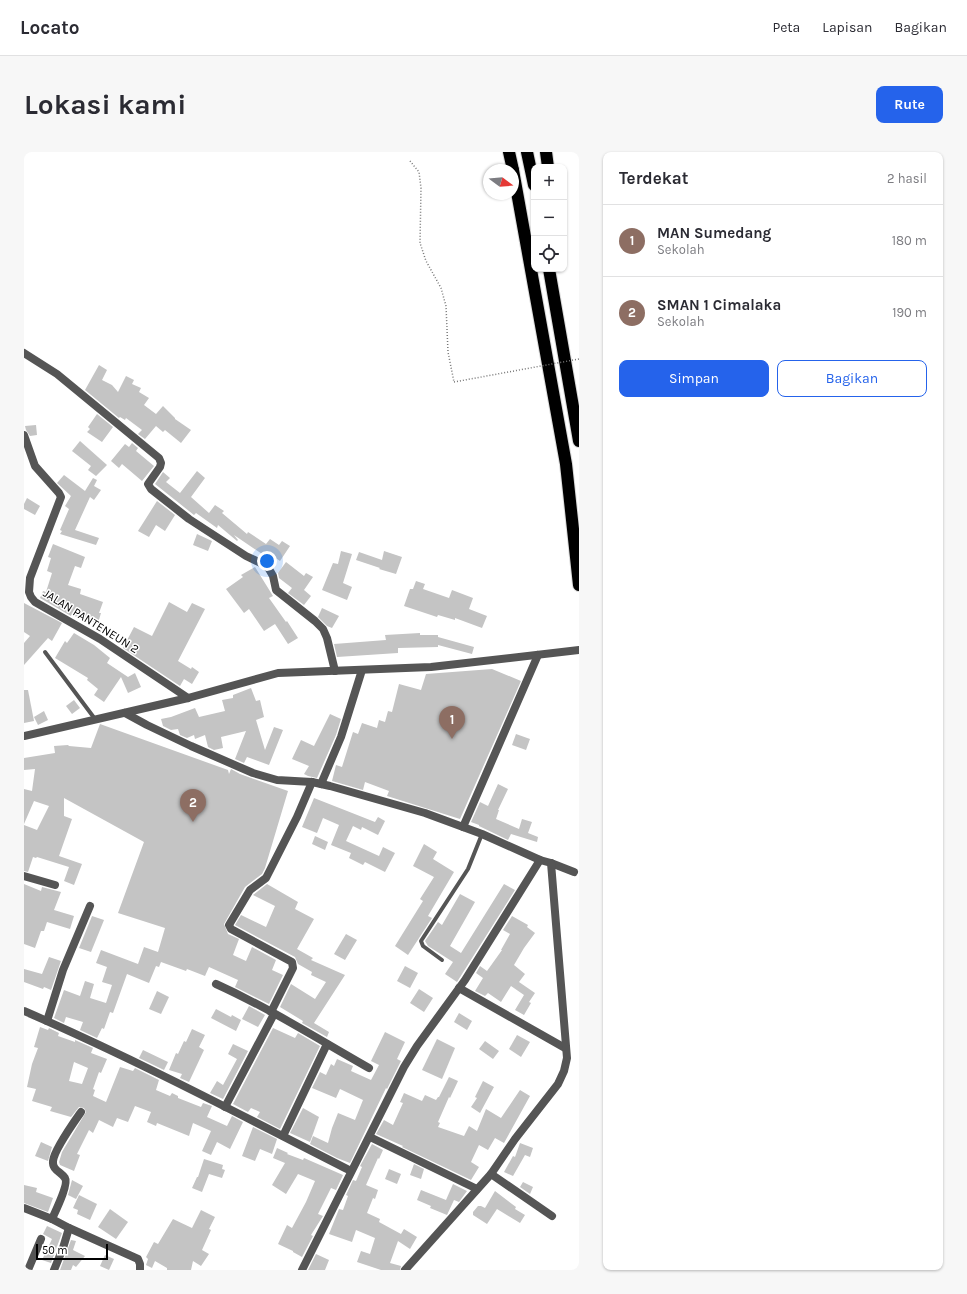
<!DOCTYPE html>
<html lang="id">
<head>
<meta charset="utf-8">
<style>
  :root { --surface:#fff; --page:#f7f7f7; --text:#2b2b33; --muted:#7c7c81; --line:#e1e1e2; --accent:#2563eb }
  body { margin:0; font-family:Karla,sans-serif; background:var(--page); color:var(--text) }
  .controls { position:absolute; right:12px; top:12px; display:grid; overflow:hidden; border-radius:8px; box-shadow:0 1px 3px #0004 }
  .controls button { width:36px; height:36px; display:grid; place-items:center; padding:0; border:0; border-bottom:1px solid var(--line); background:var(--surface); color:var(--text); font:20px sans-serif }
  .compass { position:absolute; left:459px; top:12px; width:36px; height:36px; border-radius:50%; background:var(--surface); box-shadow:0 1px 3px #0004; rotate:106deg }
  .scale { position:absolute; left:12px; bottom:10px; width:72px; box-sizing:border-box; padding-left:4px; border:2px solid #000; border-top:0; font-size:11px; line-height:14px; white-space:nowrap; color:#000; -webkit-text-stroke:3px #fff; paint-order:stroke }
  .you { position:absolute; left:243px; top:409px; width:14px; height:14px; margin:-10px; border:3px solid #fff; border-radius:50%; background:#1a73e8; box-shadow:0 0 0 6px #1a73e833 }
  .badge { display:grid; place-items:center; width:26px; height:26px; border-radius:50%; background:var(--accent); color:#fff; font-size:13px; font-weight:700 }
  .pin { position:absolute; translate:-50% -33px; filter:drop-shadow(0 1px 2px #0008) }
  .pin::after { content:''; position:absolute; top:21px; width:14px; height:12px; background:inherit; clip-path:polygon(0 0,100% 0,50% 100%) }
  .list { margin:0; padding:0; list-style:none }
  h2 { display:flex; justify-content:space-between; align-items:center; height:52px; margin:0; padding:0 16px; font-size:17px }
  h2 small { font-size:13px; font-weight:400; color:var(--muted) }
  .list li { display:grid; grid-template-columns:26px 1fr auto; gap:12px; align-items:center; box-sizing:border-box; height:72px; padding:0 16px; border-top:1px solid var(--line) }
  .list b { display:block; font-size:15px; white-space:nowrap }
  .list p { margin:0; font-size:13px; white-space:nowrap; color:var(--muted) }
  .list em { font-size:13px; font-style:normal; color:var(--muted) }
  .actions { display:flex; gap:8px; padding:12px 16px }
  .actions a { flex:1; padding:9px 0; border:1px solid var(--accent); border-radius:8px; text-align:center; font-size:14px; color:var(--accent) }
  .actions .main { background:var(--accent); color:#fff }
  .icon { flex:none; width:22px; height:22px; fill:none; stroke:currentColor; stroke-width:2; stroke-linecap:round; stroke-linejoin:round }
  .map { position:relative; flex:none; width:555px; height:1118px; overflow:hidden; border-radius:8px }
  header { display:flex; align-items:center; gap:24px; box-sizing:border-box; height:56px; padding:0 20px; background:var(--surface); border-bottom:1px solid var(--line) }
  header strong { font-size:19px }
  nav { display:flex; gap:22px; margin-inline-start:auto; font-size:14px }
  .intro { display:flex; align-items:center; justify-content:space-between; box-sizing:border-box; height:96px; padding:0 24px }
  h1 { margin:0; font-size:28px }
  .button { padding:10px 18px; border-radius:8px; background:var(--accent); color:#fff; font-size:14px; font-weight:700 }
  main { display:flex; gap:24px; padding:0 24px }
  aside { flex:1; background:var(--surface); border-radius:8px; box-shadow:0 1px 3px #0004 }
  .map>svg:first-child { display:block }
</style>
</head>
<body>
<header>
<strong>Locato</strong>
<nav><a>Peta</a><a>Lapisan</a><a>Bagikan</a></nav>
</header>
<div class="intro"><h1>Lokasi kami</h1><a class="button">Rute</a></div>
<main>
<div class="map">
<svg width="555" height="1118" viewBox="0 0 555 1118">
  <rect width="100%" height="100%" fill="#fff"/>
  <g fill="#c4c4c4" fill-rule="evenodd">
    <path d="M75,213L83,218L78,228L88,233L94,240L102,224L110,228L108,232L117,236L115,240L125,246L120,253L132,262L139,254L151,266V267L167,278L157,291L141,278L139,280L132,274L121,287L114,282L118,278L102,266L101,268L96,265L95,266L61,238Z"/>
    <path d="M73,262L89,275L78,290L63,280L66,277L64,275Z"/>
    <path d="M12,273L13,283L6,284L2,278L1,274Z"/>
    <path d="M56,289L83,313L72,324L64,318L67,314L48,299Z"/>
    <path d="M108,291L114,296L112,299L130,314L118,329L98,312L95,316L87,309L101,292L105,295Z"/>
    <path d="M173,319L181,326L167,345L185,361L191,353L200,359L198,361L223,382L224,380L242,392L246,387L255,393L258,389L266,394L256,409L246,402L244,406L210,383L214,388L213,389L194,373L193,376L172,361L170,363L131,332L139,320L146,326L142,330L156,341Z"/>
    <path d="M40,323L61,339L69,326L73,328L70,334L77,338L70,348L66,345L51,378L75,386L72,393L36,382L38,379L36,378L45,357L41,354L47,344L33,331Z"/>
    <path d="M3,346L16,354L11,363L0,357V352Z"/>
    <path d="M133,349L151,363L141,379L132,373L125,385L114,379Z"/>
    <path d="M173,382L188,389L184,399L169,393Z"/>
    <path d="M29,392L61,405L57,416L51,414L44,433L57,437L56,442L79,450L75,461H77L74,471L47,463V464L16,446L19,439L22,440L28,421L23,419L27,406L24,405Z"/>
    <path d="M317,399L328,402L319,431L328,435L323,448L298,438L309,411L314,412Z"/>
    <path d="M360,399L378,405L372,422L355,417L356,416L332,408L335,400L358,408Z"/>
    <path d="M262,410L280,424L282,421L289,425L280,438L287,444L280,453L264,441L268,436L255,426L254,421Z"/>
    <path d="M231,415L249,444L245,446L262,470L263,469L274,486L264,492L251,472L240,479L225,457L220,461L202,437L219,425L217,423Z"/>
    <path d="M392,429L401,432L399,437L425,446L428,438L449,446L445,457L463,464L458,476L431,466V468L414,463L413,465L380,454L386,437H389Z"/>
    <path d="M145,450L163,460L168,451L181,457L154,509L167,517L168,515L175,520L168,532L160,527L156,534L99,496L110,475L128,484Z"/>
    <path d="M0,451L38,471L28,489L24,486L0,513V491L6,484L0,480Z"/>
    <path d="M298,456L315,464L308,476L303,474L294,465Z"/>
    <path d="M50,481L70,493L86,506L83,511L104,525L111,521L117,535L104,541L97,525L80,550L70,543L74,537L63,528L64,526L31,506L41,489L43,491Z"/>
    <path d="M396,481V483H414V485L450,495L448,502L414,493V495L374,496V501L313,505L310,492L362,488L361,483Z"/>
    <path d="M468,517L497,529L436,667L363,644L365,639L341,630L339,638L308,629L312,613L318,615L329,580L334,582L338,571L353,576L355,568L361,570L364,559L368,560L375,532L397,538L402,522Z"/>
    <path d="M227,536L232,549L236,548L240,565L232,568L241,598L250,575L259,578L245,613L223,605L220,611L211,607L222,579L197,585L199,596L190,598L184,595L181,583L171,587L170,583L163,586L156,583L154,577L147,578L139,574L137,567L147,565L171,556L175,565L201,559L198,548L209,546V543Z"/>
    <path d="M0,538H4L10,569L0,571Z"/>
    <path d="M50,548L56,556L48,562L42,554Z"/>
    <path d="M20,559L24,568L14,573L10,565Z"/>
    <path d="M306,562L317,567L312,583L293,626L284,624L280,622L285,614L268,607L277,588L290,594Z"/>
    <path d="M76,572L204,618L205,622L207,617L216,622L264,639L241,716L238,722L221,735L200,772L204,782L215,787L209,803L222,809L228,795L252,808L248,818L259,823L245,852L211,835L214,828L185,815L181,824L163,817L162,819L137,810L135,815L132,814L125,831L103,822L89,861L86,860L80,877L78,876L73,886L56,878L59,870L42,865L40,871L30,866L40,838L56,844L61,829L70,832L66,846L82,851L88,833L78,830L83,815L72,811L77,798L114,812L120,795L134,800L141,776L94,761L120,690L40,646V664L48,667L35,704L58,712L50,733L40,729L45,715L13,705L12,706L9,705L4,720L0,719V673L13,678L25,654L10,649L0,672V637L8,639L11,617L0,618V606L31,601L30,594L44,593L45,594L67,596Z"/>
    <path d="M492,582L506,587L502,598L488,593Z"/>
    <path d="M474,632L484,637L474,658H475L472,667L495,677L498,667L508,670L504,681L514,685L513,690L487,682L484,688L455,674V673L447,670L456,650L464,654Z"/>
    <path d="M290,646L351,670L354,665L361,669L354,683L338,675L337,678L329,674L322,689L355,704L359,695L371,701L361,720L341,710L339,713L325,706L327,701L307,693L315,673L299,666L293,681L278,675Z"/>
    <path d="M291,684L304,690L301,698L288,692Z"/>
    <path d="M400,692L413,700L409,707L430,720L404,764L408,766L384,803L371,794L399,749L396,747L410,725L389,714Z"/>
    <path d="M0,732L17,739L18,735L37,740L30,758L50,764L46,777L23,770L20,779H17L11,796L0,792Z"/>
    <path d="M243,732L274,750L271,757L290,767L273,797L289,806L287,808L321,823L290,871L305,880L303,885L278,871L279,869L256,855L267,832L291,847L302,830L287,823L288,820L274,812L271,805L211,773L217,763L242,775L251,754L229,743Z"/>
    <path d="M480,732L491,738L433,830L421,822L429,810L404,794L401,789L414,770L418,773L436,742L451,750L426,794L437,801Z"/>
    <path d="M68,764L80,768L67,800L55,796Z"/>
    <path d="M488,764L504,773L503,775L511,781L500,796L490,813L501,822L495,830L511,841L505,850L507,851L500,863L491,858L500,843L487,834L477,850L464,841L461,844L451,839L459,826L452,821L456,814L463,819L478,798H477L486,782L479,778Z"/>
    <path d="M322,782L333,788L321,808L310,802Z"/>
    <path d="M25,805L37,809L27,838L20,835L19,837L0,830V817L18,822Z"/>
    <path d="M381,814L394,821L386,836L373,829Z"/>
    <path d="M395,837L409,846L400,860L386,851Z"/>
    <path d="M133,839L145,845L137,862L125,857Z"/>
    <path d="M225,854L241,863L234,875L218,867Z"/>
    <path d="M192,857L207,865L208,863L217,868L212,879L187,866Z"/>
    <path d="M435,861L448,869L443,878L430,870Z"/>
    <path d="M16,875L24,878L25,876L35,881L34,884L51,890V888L69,896L67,901L83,907L77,921L75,920L69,937L71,938L69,944L82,950L96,915L109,919L111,916L135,928L132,938L146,944L148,941L154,944V946L177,955L179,951L188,954L183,965L203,974L208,964L219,970L206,997L193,990L187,1003L178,999L187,979L169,971L165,984L133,971L132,974L123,970L127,960L111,954L104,970L93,966L89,975L75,968L69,981L65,978L53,1002L56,1003L50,1019L36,1013L35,1010L38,1000L62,960L60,956L55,955L47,965L26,959L28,955L8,949L12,937L3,935L8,912L14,896L10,895ZM50,910L64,916L58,932L45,929Z"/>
    <path d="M249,876L271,886L274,881L296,894L256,977L233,965L236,960L227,956L224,960L209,952Z"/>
    <path d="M168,877L181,883L175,895L180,898L165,930L156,926L158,922L145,918L152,901L154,902L160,889L162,890Z"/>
    <path d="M361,880L381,890L373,907L377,909L363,937L362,936L326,1011L313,1006L286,992L289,984L304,991L308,976L314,961L331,968L339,948L316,937L312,946L288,936L296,920L302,923L307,912L310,914L313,907L329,914L327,919L347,928L355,913L347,909Z"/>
    <path d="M493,883L506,890L497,905L485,897Z"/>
    <path d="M413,887L431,896L418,927L398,918Z"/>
    <path d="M461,889L475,899L469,907L455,897Z"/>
    <path d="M209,892L224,899L199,947L186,941L193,929L199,933L213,907L204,902Z"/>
    <path d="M119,898L144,910L140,918L115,906Z"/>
    <path d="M425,925L434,929L426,946L425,945L414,970L416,971L414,975L440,984L445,974L453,979L462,957L477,966L496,938L506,944L480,991L471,986L464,998L455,993L447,1010L455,1015L447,1028L378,995L379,994L352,982L360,968L369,973L379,951L376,950L380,941L398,949L401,943L412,948L414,945H415Z"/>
    <path d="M459,929L470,935L456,961L447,955L453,946L451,945Z"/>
    <path d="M279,956L295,965L286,990L266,981Z"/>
    <path d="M229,975L253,987L248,1002L236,997L231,1009L218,1004Z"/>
    <path d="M17,990L28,995L24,1009L11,1004Z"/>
    <path d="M496,991L509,996L506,1005L501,1003L489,1024L480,1020L489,1004L491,1005Z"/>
    <path d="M348,992L359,998L355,1007L354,1006L342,1033L354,1038L351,1047L349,1046L343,1061L356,1067L355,1070L377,1082L380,1077L393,1085L386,1097L374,1089L366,1111L377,1114L376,1118H357L333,1110L337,1099L346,1102L351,1086L332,1078L328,1090L305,1082L315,1057L319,1058L324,1044L322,1043L329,1028L332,1029L338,1015L336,1014Z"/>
    <path d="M253,996L264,1001L263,1002L279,1008L280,1006L319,1023L312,1038L307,1036L294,1062L299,1064L287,1083L289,1084L278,1105L269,1100V1099L254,1092L263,1073L268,1076L282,1050L291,1029L274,1022L262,1042L248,1033L261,1011L249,1006Z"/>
    <path d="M180,1007L199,1013L198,1017L201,1018L198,1026L185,1022L178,1040L168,1036L173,1025H174Z"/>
    <path d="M390,1012L400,1017L397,1027L386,1023Z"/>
    <path d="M365,1017L377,1022L373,1032L361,1027Z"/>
    <path d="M48,1028L59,1034L52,1047L44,1043Z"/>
    <path d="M499,1030L509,1035L506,1042L496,1035Z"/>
    <path d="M429,1032L443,1039L435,1050L430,1048L423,1063L406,1056L407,1054L393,1048L397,1038L422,1048Z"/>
    <path d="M0,1033L13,1036L12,1040L29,1046L24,1060L0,1051Z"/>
    <path d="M471,1039L492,1055L491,1057L501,1063L496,1071L473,1057L463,1072L449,1063V1060L454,1054H457L461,1056Z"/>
    <path d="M55,1043L73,1052L66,1068L53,1062L54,1058L49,1056Z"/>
    <path d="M86,1057L104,1070L92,1087L74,1075Z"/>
    <path d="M177,1058L191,1065L185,1077L187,1078L178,1098L185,1102L177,1114L169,1109L167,1118H143V1116L131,1109L128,1116L122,1113L124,1107L122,1105L130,1090L134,1092L149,1067L168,1076Z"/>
    <path d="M23,1074L38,1081L27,1111L18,1108L28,1087L19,1082Z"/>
    <path d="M47,1088L52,1089L49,1098L61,1104L52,1115L49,1113L47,1118H36Z"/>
    <path d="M292,1102L305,1108L301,1118H284Z"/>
    <path d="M81,1103L90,1107L85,1118L76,1114Z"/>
  </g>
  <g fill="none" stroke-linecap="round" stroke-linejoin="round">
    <defs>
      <g id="motorway">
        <path d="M485,0L489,18"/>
        <path d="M503,0L510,33"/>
        <path d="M522,0L524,15"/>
        <path d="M489,18L542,312L555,433"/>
        <path d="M525,117L555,289"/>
      </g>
    </defs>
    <use href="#motorway" stroke="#dbdbdb" stroke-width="14"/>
    <path stroke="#777" stroke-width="1.5" stroke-dasharray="1 2" stroke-linecap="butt" d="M386,9L395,20L397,36L396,91L402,109L417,136L422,154L424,200L430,230"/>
    <g stroke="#555" stroke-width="4">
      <path d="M21,500L71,567"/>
      <path d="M418,808L399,794L397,789L444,717L458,682"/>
    </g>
    <g stroke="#555" stroke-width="8">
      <path d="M0,201L33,222L135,306L137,311L136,315L124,332L127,337L165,367L222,404L241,413L245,417L249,424L252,438L291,469L299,477L303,486L311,519"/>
      <path d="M0,283L11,314L35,341L37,345L6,426L5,440L7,445L11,450L76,487L164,546"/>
      <path d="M101,561L123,573L167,594L229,621L253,628L288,630L306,634L401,661L458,682L516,708L527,711L550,720"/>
      <path d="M297,632L317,585L338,518"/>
      <path d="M439,675L514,503"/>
      <path d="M0,724L31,733"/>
      <path d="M192,832C245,856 294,887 345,916"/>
      <path d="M435,836L541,896"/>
      <path d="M0,859C111,907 219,964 327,1019"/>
      <path d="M247,860L269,816L268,810L207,777L205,773L226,738L242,726L273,665L288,630"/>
      <path d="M23,869L39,818L66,754"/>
      <path d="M201,955L250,862"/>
      <path d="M259,984L303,892"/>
      <path d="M346,985L453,1037"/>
      <path d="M467,1022L528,1064"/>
      <path d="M0,1056L28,1067L45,1076L39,1096L30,1118"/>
      <path d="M28,1067C31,1060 45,1032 41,1026C37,1020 28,1018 29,1009C30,998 50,970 57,960"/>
      <path d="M45,1076L114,1107L116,1112V1118"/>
      <path d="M4,1118L17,1087"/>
      <path d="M278,1118L380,915L393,894L441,828L516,708"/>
      <path d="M381,1118L467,1022L491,987L534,932L540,919L543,906L527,711"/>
    </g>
    <path stroke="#555" stroke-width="8" d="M0,584L164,546L254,521L407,515L555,498"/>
    <use href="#motorway" stroke="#000" stroke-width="12"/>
    <path stroke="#777" stroke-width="1.5" stroke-dasharray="1 2" stroke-linecap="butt" d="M430,230L555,207"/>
  </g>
  <g text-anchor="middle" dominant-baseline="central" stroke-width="3" stroke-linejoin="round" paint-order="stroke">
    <g font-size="12" fill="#000" stroke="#fff">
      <text transform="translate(67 469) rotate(32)">JALAN PANTENEUN 2</text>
    </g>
  </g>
</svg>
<div class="controls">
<button>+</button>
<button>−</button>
<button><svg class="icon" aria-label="locate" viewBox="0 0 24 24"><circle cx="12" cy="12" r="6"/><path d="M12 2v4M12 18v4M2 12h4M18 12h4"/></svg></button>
</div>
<svg class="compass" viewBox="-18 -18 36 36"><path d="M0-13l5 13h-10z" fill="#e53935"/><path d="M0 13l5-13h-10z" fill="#7c7c81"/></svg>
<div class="scale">50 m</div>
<div class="you"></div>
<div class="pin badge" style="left:428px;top:587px;background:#8d6e63">1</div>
<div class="pin badge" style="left:169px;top:670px;background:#8d6e63">2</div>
</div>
<aside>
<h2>Terdekat<small>2 hasil</small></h2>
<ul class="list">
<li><span class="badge" style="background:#8d6e63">1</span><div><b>MAN Sumedang</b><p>Sekolah</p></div><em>180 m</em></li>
<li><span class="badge" style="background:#8d6e63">2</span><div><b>SMAN 1 Cimalaka</b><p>Sekolah</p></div><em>190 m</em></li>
</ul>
<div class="actions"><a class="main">Simpan</a><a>Bagikan</a></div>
</aside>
</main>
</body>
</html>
